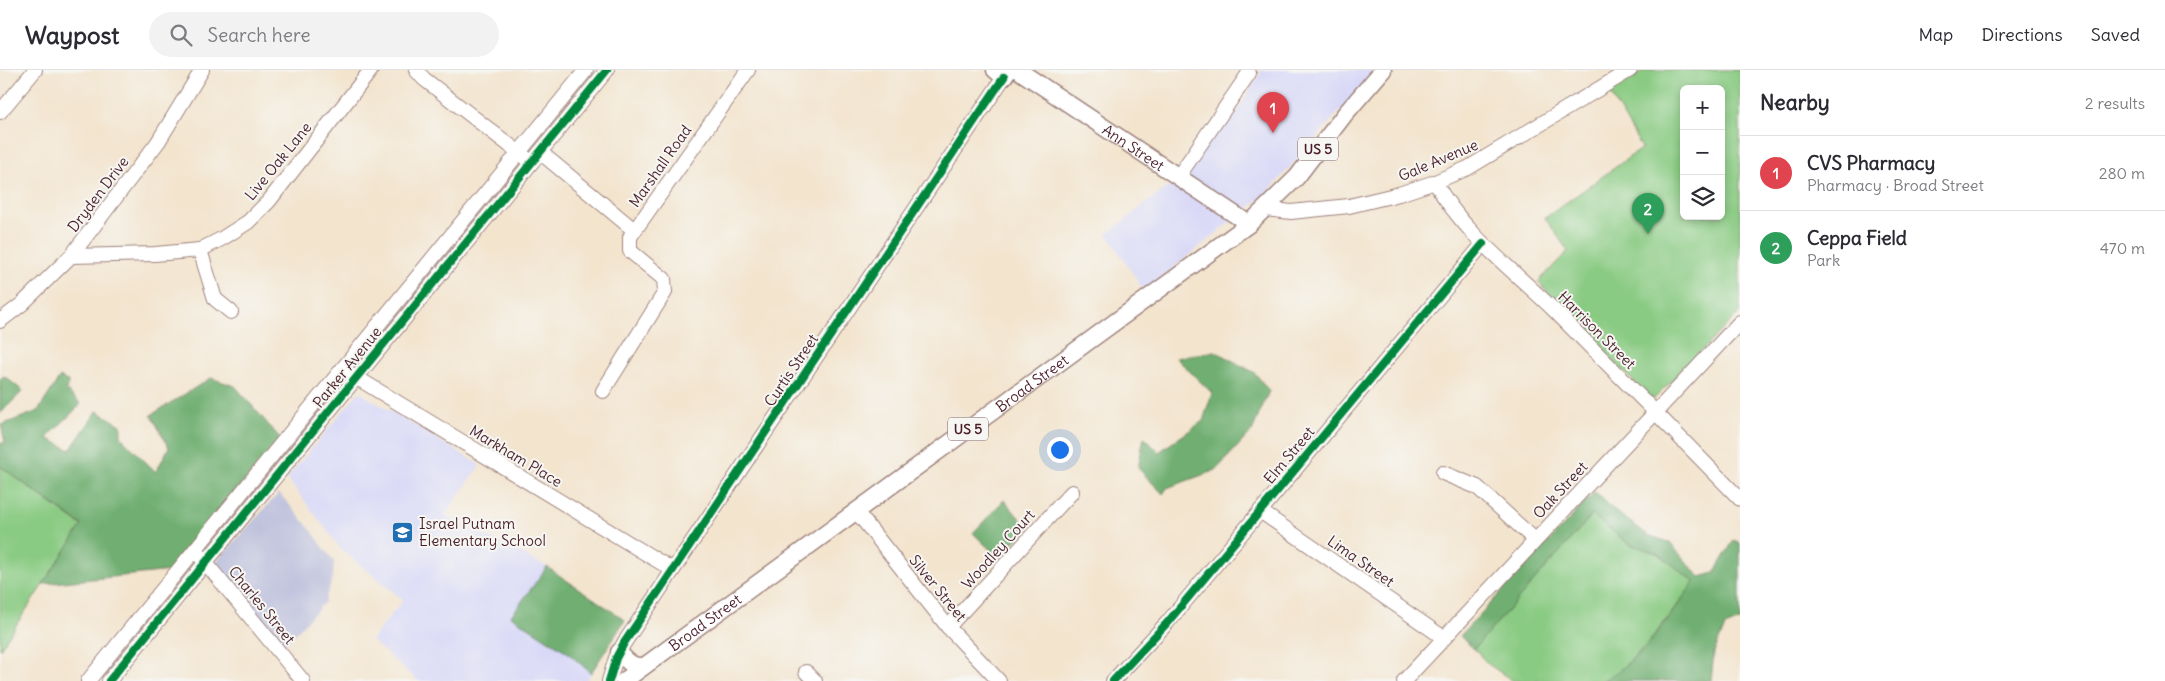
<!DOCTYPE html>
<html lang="en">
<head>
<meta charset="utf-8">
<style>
  :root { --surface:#fff; --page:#f2f2f3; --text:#2b2b33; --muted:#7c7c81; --line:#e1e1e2; --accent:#1f6fb2 }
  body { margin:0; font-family:Delius,sans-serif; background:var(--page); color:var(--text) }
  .controls { position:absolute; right:15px; top:15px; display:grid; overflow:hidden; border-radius:8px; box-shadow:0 2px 8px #0003 }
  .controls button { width:45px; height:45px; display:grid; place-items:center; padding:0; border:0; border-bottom:1px solid var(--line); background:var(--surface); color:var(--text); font:25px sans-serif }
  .you { position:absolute; left:1059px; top:379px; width:18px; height:18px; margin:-12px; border:4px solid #fff; border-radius:50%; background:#1a73e8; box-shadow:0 0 0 8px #1a73e833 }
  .badge { display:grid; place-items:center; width:32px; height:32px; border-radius:50%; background:var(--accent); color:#fff; font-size:16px; font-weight:700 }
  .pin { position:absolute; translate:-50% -41px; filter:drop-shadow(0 1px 2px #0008) }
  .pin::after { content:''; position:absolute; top:26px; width:18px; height:15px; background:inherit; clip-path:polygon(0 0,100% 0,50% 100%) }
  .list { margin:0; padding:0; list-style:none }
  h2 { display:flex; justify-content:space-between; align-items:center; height:65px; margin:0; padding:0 20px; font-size:21px }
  h2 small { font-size:16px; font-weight:400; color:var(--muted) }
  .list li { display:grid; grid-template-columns:32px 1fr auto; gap:15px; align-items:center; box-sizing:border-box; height:75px; padding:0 20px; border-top:1px solid var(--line) }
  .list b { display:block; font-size:19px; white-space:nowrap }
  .list p { margin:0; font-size:16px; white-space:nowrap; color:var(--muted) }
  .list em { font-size:16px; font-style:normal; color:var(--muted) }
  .icon { flex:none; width:28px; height:28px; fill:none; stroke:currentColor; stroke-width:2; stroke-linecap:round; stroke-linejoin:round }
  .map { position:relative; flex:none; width:1740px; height:611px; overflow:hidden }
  header { display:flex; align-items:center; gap:30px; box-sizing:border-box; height:70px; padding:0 25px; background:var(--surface); border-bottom:1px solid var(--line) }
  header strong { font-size:24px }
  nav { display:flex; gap:28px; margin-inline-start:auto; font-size:18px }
  .search { width:350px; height:45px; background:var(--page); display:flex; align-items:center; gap:12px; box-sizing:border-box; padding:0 18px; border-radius:28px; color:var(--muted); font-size:19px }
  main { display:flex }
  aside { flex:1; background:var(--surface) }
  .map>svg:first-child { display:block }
</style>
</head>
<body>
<header>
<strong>Waypost</strong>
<div class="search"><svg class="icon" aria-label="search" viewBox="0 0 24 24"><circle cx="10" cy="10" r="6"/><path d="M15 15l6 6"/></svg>Search here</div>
<nav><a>Map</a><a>Directions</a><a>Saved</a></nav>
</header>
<main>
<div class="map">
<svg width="1740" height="611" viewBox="0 0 1740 611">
  <rect width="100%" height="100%" fill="#f6f6f2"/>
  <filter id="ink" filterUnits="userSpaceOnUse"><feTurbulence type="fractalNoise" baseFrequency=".02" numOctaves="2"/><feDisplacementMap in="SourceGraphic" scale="10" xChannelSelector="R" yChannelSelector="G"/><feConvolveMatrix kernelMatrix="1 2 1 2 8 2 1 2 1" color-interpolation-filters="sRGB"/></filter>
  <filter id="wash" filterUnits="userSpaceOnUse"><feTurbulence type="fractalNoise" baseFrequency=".0096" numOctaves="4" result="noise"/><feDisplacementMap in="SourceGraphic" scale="20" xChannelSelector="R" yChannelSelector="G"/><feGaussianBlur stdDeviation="1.12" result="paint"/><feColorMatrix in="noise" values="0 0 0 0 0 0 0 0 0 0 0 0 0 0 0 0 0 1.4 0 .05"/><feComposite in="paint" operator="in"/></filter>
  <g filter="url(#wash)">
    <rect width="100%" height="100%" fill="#f3e4ce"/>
    <g fill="#d7d7f8">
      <path d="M1262,0H1376L1267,123L1144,221L1107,164L1187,102L1223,50L1233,48Z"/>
      <path d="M359,322L480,395L445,445L547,497L512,546L567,582L591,603L586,611H418L371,570L403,530L341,479L287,408Z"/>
    </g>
    <path fill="#bfc2dd" d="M279,423L312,461L334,492L333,507L324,533L282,577L216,492Z"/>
    <g fill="#8acb83" stroke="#6a7557" fill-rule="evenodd">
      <path d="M1645,0H1740V242L1652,331L1538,212L1568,181L1545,148L1642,78L1609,22ZM1684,19H1721V146H1684Z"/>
      <path d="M0,396L82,456L0,579Z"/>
      <path d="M1592,445L1629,474L1659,484L1695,512L1650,571L1616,604L1601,611H1513L1488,594L1474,579Z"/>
    </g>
    <g fill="#6faf71" stroke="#5c674e">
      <path d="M1215,281L1255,303L1269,321L1252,361L1216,400L1167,418L1163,424L1138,398L1144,367L1159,382L1203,351L1212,323L1176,288Z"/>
      <path d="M4,306L23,321L0,344V309Z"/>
      <path d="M60,307L69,312L66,320L81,334L47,368L70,380L97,341L121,355V367L156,402L169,377L151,345L211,308L235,316L280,368L171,501L43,514L82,455L0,396V374L5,372L1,355L38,341Z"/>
      <path d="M1595,422L1616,442L1648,465L1669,472L1700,507L1714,503L1734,470L1740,473V551L1725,557L1714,582L1711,611H1601C1641,592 1669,547 1694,512L1659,484L1629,474L1592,445L1474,579L1460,566Z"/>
      <path d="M1004,430L1028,458L999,488L973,463Z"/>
      <path d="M547,497L625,550L591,603L567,582L511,546Z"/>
    </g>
  </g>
  <g filter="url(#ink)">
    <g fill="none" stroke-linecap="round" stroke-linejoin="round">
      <defs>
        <g id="minor">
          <path d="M416,0L424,9L526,88"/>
          <path d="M0,42L35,0"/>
          <path d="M540,82L634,160"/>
          <path d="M1178,107L1249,3"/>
          <path d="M1435,112C1463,163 1512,199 1553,239C1616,302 1678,365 1740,429"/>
          <path d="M1266,139L1291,142L1349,136L1399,124L1435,112L1468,98L1630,0"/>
          <path d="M200,180L215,229L231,242"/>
          <path d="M71,186L155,184L200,180L223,168L248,152L269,131L371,0"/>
          <path d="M0,251L22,234L71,186L158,72L202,0"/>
          <path d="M349,303L673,500"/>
          <path d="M603,321L665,222L664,209L630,181V167L748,0"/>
          <path d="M1443,403L1477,417L1535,470"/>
          <path d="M856,441L948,557L999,611"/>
          <path d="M1260,441L1444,568"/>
          <path d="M200,486L303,611"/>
          <path d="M948,557L1072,422"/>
          <path d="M806,602L815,611"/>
          <path d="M88,611L586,0"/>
          <path d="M109,611L607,0"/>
          <path d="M609,611L616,588L624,573L1004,7"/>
          <path d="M1113,611L1167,553L1483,174"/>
          <path d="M1404,611L1740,252"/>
        </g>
        <g id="major">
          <path d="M995,0L1004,7L1009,0"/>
          <path id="s1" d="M1018,0L1249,154"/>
          <path d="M619,582C627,591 631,597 644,596"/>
          <path id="s2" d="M624,611L1249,154L1297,107L1345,44L1383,0"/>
        </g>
      </defs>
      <use href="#minor" stroke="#9e827c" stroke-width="16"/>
      <use href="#major" stroke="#9e827c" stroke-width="19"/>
      <use href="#minor" stroke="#fff" stroke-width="14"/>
      <use href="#major" stroke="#fff" stroke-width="16"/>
      <defs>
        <g id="cycleway">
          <path d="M109,611L607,0"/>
          <path d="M609,611L616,588L624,573L1004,7"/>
          <path d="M1113,611L1167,553L1483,174"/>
        </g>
      </defs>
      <use href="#cycleway" stroke="#f6f6f2" stroke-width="11"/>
      <use href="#cycleway" stroke="#00873e" stroke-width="8"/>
    </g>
  </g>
  <defs>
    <symbol id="school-square" viewBox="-11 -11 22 22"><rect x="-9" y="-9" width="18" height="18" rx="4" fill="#1f6fb2" stroke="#f6f6f2"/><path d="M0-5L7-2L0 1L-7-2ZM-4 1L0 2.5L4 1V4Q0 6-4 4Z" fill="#fff"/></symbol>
  </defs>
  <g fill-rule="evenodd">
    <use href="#school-square" x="390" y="450" width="25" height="25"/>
  </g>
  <g text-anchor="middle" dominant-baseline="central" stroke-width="4" stroke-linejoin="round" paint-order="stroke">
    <g fill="#f6f6f2" stroke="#7e6067" stroke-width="1">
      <rect x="1298" y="67.5" width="40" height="23" rx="4"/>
      <rect x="948" y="347.5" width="40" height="23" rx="4"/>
    </g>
    <g font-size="14" font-weight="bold" fill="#4a1f2b">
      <text x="1318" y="79">US 5</text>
      <text x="968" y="359">US 5</text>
    </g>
    <g font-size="15" fill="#4a1f2b" stroke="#f6f6f2">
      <text stroke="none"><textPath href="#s1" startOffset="139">Ann Street</textPath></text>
      <text transform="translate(1438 90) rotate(-23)">Gale Avenue</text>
      <text transform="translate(278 91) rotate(-51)">Live Oak Lane</text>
      <text transform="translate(660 96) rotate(-55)">Marshall Road</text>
      <text transform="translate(98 124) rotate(-53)">Dryden Drive</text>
      <text transform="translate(1597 260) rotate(45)">Harrison Street</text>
      <text transform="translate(347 297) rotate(-51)">Parker Avenue</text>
      <text transform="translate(791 300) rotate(-56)">Curtis Street</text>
      <text stroke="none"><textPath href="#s2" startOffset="505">Broad Street</textPath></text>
      <text transform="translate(1289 385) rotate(-50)">Elm Street</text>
      <text transform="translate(516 386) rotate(31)">Markham Place</text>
      <text transform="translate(1560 420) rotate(-47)">Oak Street</text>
      <text transform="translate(998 479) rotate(-48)">Woodley Court</text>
      <text transform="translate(1361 491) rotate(35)">Lima Street</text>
      <text transform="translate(938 518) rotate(51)">Silver Street</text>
      <text transform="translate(262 535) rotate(51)">Charles Street</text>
      <text stroke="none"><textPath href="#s2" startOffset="100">Broad Street</textPath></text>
    </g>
    <g font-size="15" fill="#4a1f2b" stroke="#f6f6f2" text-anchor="start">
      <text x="419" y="453">Israel Putnam<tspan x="419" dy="17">Elementary School</tspan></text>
    </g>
  </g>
</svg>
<div class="controls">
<button>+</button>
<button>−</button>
<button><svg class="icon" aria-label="layers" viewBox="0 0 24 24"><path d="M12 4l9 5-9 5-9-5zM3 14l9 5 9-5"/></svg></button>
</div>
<div class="you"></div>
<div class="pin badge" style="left:1273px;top:63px;background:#e0444e">1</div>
<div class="pin badge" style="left:1648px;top:164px;background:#2e9e5b">2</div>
</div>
<aside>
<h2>Nearby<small>2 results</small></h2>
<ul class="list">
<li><span class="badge" style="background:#e0444e">1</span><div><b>CVS Pharmacy</b><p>Pharmacy · Broad Street</p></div><em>280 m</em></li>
<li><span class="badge" style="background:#2e9e5b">2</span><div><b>Ceppa Field</b><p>Park</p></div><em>470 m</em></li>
</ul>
</aside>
</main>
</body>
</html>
